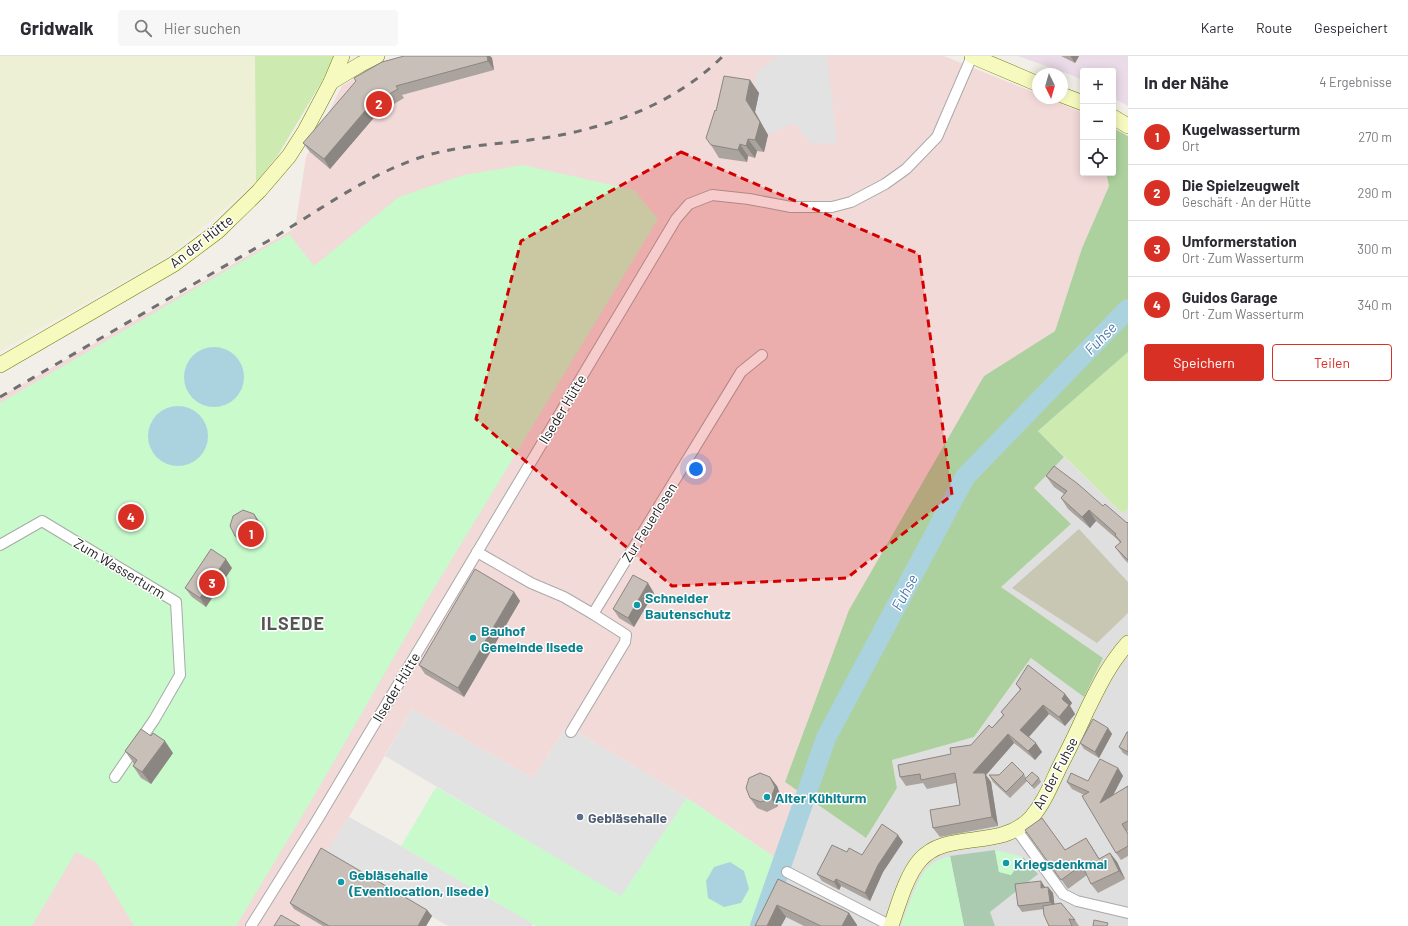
<!DOCTYPE html>
<html lang="de">
<head>
<meta charset="utf-8">
<style>
  :root { --surface:#fff; --page:#f7f7f7; --text:#2b2b33; --muted:#7c7c81; --line:#e1e1e2; --accent:#d93025 }
  body { margin:0; font-family:Barlow,sans-serif; background:var(--page); color:var(--text) }
  .controls { position:absolute; right:12px; top:12px; display:grid; overflow:hidden; border-radius:4px; box-shadow:0 2px 10px #0003 }
  .controls button { width:36px; height:36px; display:grid; place-items:center; padding:0; border:0; border-bottom:1px solid var(--line); background:var(--surface); color:var(--text); font:20px sans-serif }
  .compass { position:absolute; left:1032px; top:12px; width:36px; height:36px; border-radius:50%; background:var(--surface); box-shadow:0 2px 10px #0003; rotate:175deg }
  .you { position:absolute; left:696px; top:413px; width:14px; height:14px; margin:-10px; border:3px solid #fff; border-radius:50%; background:#1a73e8; box-shadow:0 0 0 6px #1a73e833 }
  .badge { display:grid; place-items:center; width:26px; height:26px; border-radius:50%; background:var(--accent); color:#fff; font-size:13px; font-weight:700 }
  .pin { position:absolute; translate:-50% -50%; border:2px solid #fff; box-shadow:0 1px 4px #0006 }
  .list { margin:0; padding:0; list-style:none }
  h2 { display:flex; justify-content:space-between; align-items:center; height:52px; margin:0; padding:0 16px; font-size:17px }
  h2 small { font-size:13px; font-weight:400; color:var(--muted) }
  .list li { display:grid; grid-template-columns:26px 1fr auto; gap:12px; align-items:center; box-sizing:border-box; height:56px; padding:0 16px; border-top:1px solid var(--line) }
  .list b { display:block; font-size:15px; white-space:nowrap }
  .list p { margin:0; font-size:13px; white-space:nowrap; color:var(--muted) }
  .list em { font-size:13px; font-style:normal; color:var(--muted) }
  .actions { display:flex; gap:8px; padding:12px 16px }
  .actions a { flex:1; padding:9px 0; border:1px solid var(--accent); border-radius:4px; text-align:center; font-size:14px; color:var(--accent) }
  .actions .main { background:var(--accent); color:#fff }
  .icon { flex:none; width:22px; height:22px; fill:none; stroke:currentColor; stroke-width:2; stroke-linecap:round; stroke-linejoin:round }
  .map { position:relative; flex:none; width:1128px; height:870px; overflow:hidden }
  header { display:flex; align-items:center; gap:24px; box-sizing:border-box; height:56px; padding:0 20px; background:var(--surface); border-bottom:1px solid var(--line) }
  header strong { font-size:19px }
  nav { display:flex; gap:22px; margin-inline-start:auto; font-size:14px }
  .search { width:280px; height:36px; background:var(--page); display:flex; align-items:center; gap:10px; box-sizing:border-box; padding:0 14px; border-radius:4px; color:var(--muted); font-size:15px }
  main { display:flex }
  aside { flex:1; background:var(--surface) }
  .map>svg:first-child { display:block }
</style>
</head>
<body>
<header>
<strong>Gridwalk</strong>
<div class="search"><svg class="icon" aria-label="search" viewBox="0 0 24 24"><circle cx="10" cy="10" r="6"/><path d="M15 15l6 6"/></svg>Hier suchen</div>
<nav><a>Karte</a><a>Route</a><a>Gespeichert</a></nav>
</header>
<main>
<div class="map">
<svg width="1128" height="870" viewBox="0 0 1128 870">
  <rect width="100%" height="100%" fill="#f2efe9"/>
  <path fill="#e0dfdf" d="M1064,401L1122,457L1128,453V870H756L800,736L866,782L897,732L892,703L974,681L1032,601L1084,641L1103,602L1000,531L1071,468L1033,432Z"/>
  <path fill="#f2dad9" d="M420,0H944L1038,38V42H1047L1083,57V117H1106L1109,130L1082,192L1055,275L984,320L785,726L800,736L777,803L687,742L567,670L533,722L412,653L349,761L325,799L324,870H0V341L192,232L295,172L306,101L342,30L368,14Z"/>
  <path fill="#ebdbe8" d="M1018,0H1128V50L1113,42V15H1083V25L1074,20Z"/>
  <path fill="#c7c7b4" d="M1079,473L1128,526V557L1097,587L1012,532Z"/>
  <path fill="#eef0d5" d="M0,0H255L256,126L169,200L0,295Z"/>
  <g fill="#cdebb0">
    <path d="M255,0H337L278,99L256,126Z"/>
    <path d="M1128,296V453L1122,457L1038,375Z"/>
  </g>
  <path fill="#add19e" d="M1113,72L1128,80V296L1038,375L1064,401L1034,432L1071,468L1001,531L1103,602L1084,641L1031,602L974,681L892,704L897,732L866,782L785,726L849,554L984,320L1055,275L1082,192L1109,130L1106,117H1113Z"/>
  <path fill="#aacbaf" d="M995,794L999,816L1011,819L1023,801L1038,818L990,856L995,870H964L950,800Z"/>
  <g fill="#c8facc">
    <path d="M523,109L634,134L658,163L424,549L314,740L236,870H134L96,806L76,796L32,870H0V347L289,178L314,210L399,141L464,119Z"/>
    <path d="M436,731L621,839L687,742L777,803L756,870H536L401,790Z"/>
    <path d="M995,794L1023,801L1011,819L999,816Z"/>
    <path d="M950,800L964,870H901C906,855 918,821 928,811C934,805 942,802 950,800Z"/>
  </g>
  <g fill="#e2e2e2">
    <path d="M778,0H827L837,88L811,87L793,67L768,79L755,56L758,37L753,36L757,16Z"/>
    <path d="M412,653L533,722L567,670L687,742L621,840L385,700Z"/>
    <path d="M349,761L401,790L533,868L532,870H448L325,799Z"/>
  </g>
  <g fill="#aad3df">
    <circle cx="214" cy="321" r="30"/>
    <circle cx="178" cy="380" r="30"/>
    <path d="M730,806L744,815L749,833L741,847L724,851L708,842L706,825L714,811Z"/>
  </g>
  <g fill="none" stroke-linecap="round" stroke-linejoin="round">
    <path stroke="#aad3df" stroke-width="20" d="M760,870L826,682L965,421L1128,253"/>
    <defs>
      <g id="street">
        <path d="M0,489L42,465L176,546L180,619L154,664L115,721"/>
        <path d="M477,496L531,527L564,541L593,558L741,316L762,299"/>
        <path d="M571,676L625,586L626,579L593,558"/>
        <path d="M1016,773L1063,838L1077,845L1128,857"/>
        <path d="M787,816L891,870"/>
        <path d="M251,870L316,766L676,163L689,148L712,139L749,143L791,151H832L851,146L885,128L906,113L937,81L972,0"/>
      </g>
      <g id="secondary">
        <path d="M972,0L1038,28"/>
        <path d="M331,26L361,8L377,0"/>
        <path d="M1062,39L1083,47"/>
        <path d="M1113,61L1128,70"/>
        <path d="M0,309L174,208L218,175L259,135L289,100L305,75L331,26L342,0"/>
        <path d="M891,870C898,850 906,820 920,804C947,773 1000,795 1031,762C1044,747 1051,729 1059,712C1069,693 1078,674 1087,654C1099,630 1109,608 1128,587"/>
      </g>
    </defs>
    <use href="#street" stroke="#a9a9a9" stroke-width="12"/>
    <use href="#secondary" stroke="#707d05" stroke-width="16"/>
    <use href="#street" stroke="#fff" stroke-width="10"/>
    <use href="#secondary" stroke="#f7fabf" stroke-width="15"/>
    <path stroke="#707070" stroke-width="3" stroke-dasharray="8 8" stroke-linecap="butt" d="M0,341C89,289 178,237 268,185C315,157 361,123 413,104C453,89 495,89 537,83C606,73 674,49 723,0"/>
  </g>
  <g fill="#aba49e">
    <path d="M404,0H490L492,2L494,14L402,39L404,42L377,58L330,113L310,96L303,87Z"/>
    <path d="M1061,0H1079L1075,7Z"/>
    <path d="M750,24L759,37L755,56L768,79L764,96L757,95L755,102L748,100L747,106L719,102L711,89L716,55Z"/>
    <path d="M1046,420L1103,450L1127,467L1128,466V507L1123,502L1115,491L1120,487L1118,484L1096,465L1090,472L1068,453L1061,442L1064,438L1054,431Z"/>
    <path d="M141,457L143,460L135,472L119,463L117,459Z"/>
    <path d="M254,458L260,467L266,477L262,488L252,493L242,490L235,480Z"/>
    <path d="M232,512L206,551L192,541L185,532Z"/>
    <path d="M514,536L520,545L464,641L425,618L419,609Z"/>
    <path d="M654,537L634,571L619,562L613,553Z"/>
    <path d="M1016,628L1065,638L1072,647L1070,650L1075,658L1065,670L1049,658L1029,681L1042,696L1035,704L1014,687L986,719L991,726L998,770L940,781L933,772L960,749L956,727L927,733L923,727L906,730L900,721L951,698L971,689L992,672L1003,659L1001,656L1020,634Z"/>
    <path d="M1108,672L1112,678L1099,702L1084,693L1080,687Z"/>
    <path d="M1128,676V700L1123,697L1119,691Z"/>
    <path d="M125,695L173,697L151,728L141,722L133,710L134,708Z"/>
    <path d="M1118,712L1123,720L1113,739L1128,730V775L1127,776L1128,777V800L1121,804L1116,797L1084,739L1072,733L1067,726L1088,725Z"/>
    <path d="M1024,718L1026,722H1039L1041,726L1034,733L1027,725L1010,742L993,726L989,719Z"/>
    <path d="M777,730L781,741L777,751L767,756L757,752L750,742Z"/>
    <path d="M1025,774L1065,794L1086,782L1099,803L1110,797L1117,806L1125,823L1098,837L1091,828L1087,819L1068,833Z"/>
    <path d="M903,786L883,816L870,845L841,830L839,834L822,825L817,818L862,799Z"/>
    <path d="M778,823L849,857L857,869V870H804L786,861L781,870H755Z"/>
    <path d="M1045,831H1048L1053,837L1054,848L1075,864L1079,870H1049L1044,853L1022,856L1018,850Z"/>
    <path d="M290,847L427,854L432,860L426,870H323L294,853Z"/>
  </g>
  <g fill="#8b8681">
    <path d="M487,0H490L492,2L494,14L488,5Z"/>
    <path d="M1071,0H1079L1075,7L1071,1Z"/>
    <path d="M750,24L759,37L755,56L768,79L764,96L755,84L746,44Z"/>
    <path d="M370,49L377,58L330,113L324,103Z"/>
    <path d="M748,83L757,95L755,102L746,90Z"/>
    <path d="M740,88L748,100L747,106L738,94Z"/>
    <path d="M1089,454L1096,465L1090,472L1082,461Z"/>
    <path d="M141,457L143,460L135,472L133,469Z"/>
    <path d="M254,458L260,467L266,477L262,488L256,478Z"/>
    <path d="M226,503L232,512L206,551L200,542Z"/>
    <path d="M648,527L654,537L634,571L628,562Z"/>
    <path d="M514,536L520,545L464,641L458,632Z"/>
    <path d="M1065,638L1072,647L1070,650L1075,658L1065,670L1059,661L1062,643Z"/>
    <path d="M1043,649L1049,658L1027,683L1020,674Z"/>
    <path d="M1108,672L1112,678L1099,702L1095,696Z"/>
    <path d="M1008,678L1014,687L986,719L991,726L998,770L992,761L973,717Z"/>
    <path d="M165,685L173,697L151,728L142,716Z"/>
    <path d="M1036,687L1042,696L1035,704L1028,695Z"/>
    <path d="M1118,712L1123,720L1105,755L1100,747Z"/>
    <path d="M770,721L777,730L781,741L777,751L771,742Z"/>
    <path d="M898,779L903,786L883,816L870,845L865,837L878,809Z"/>
    <path d="M1086,782L1092,791L1105,812L1099,803Z"/>
    <path d="M1110,797L1117,806L1125,823L1119,815Z"/>
    <path d="M836,823L841,830L839,834L834,826Z"/>
    <path d="M1041,825L1045,831L1041,832Z"/>
    <path d="M1048,831L1053,837L1055,852L1050,846Z"/>
    <path d="M777,849L786,861L781,870H767Z"/>
    <path d="M427,854L432,860L426,870H418Z"/>
    <path d="M849,857L857,869V870H842Z"/>
  </g>
  <g fill="#c7bfb8" stroke="#8b8681">
    <path d="M404,0H487L488,5L396,30L398,33L370,49L324,103L303,87L356,25L354,22L382,6Z"/>
    <path d="M724,20L750,24L746,44L760,66L755,84L748,83L746,90L740,88L738,94L711,89L706,82L715,54L716,55Z"/>
    <path d="M1054,410L1078,428L1103,450L1105,448L1127,467L1128,466V504L1115,491L1121,486L1115,479L1116,478L1089,454L1082,461L1061,442L1067,435L1046,420Z"/>
    <path d="M125,447L141,457L133,469L117,459Z"/>
    <path d="M243,454L254,458L259,468L256,478L246,484L235,480L230,470L233,460Z"/>
    <path d="M211,493L226,503L200,542L185,532Z"/>
    <path d="M475,513L514,536L458,632L419,609Z"/>
    <path d="M633,519L648,527L628,562L613,553Z"/>
    <path d="M1028,609L1065,638L1062,643L1069,649L1059,661L1043,649L1020,674L1036,687L1028,695L1008,678L973,717H985L992,761L933,772L930,754L960,749L955,717L921,724L920,718L900,721L898,709L951,698L950,692L971,689L989,669L992,672L1004,659L1001,656L1021,633L1016,628Z"/>
    <path d="M1093,663L1108,672L1095,696L1080,687Z"/>
    <path d="M141,673L151,680L153,677L165,685L142,716L133,710L137,704L125,695Z"/>
    <path d="M1127,676H1128V696L1119,691Z"/>
    <path d="M1100,703L1118,712L1100,747L1128,730V765L1122,768L1128,778V790L1116,797L1082,740L1089,736L1067,726L1071,717L1088,725Z"/>
    <path d="M1012,706L1024,718L1006,736L989,719H999Z"/>
    <path d="M1032,716L1039,722L1032,730L1025,723Z"/>
    <path d="M760,717L770,721L775,731L771,742L761,746L750,742L746,732L749,722Z"/>
    <path d="M1042,762L1065,794L1086,782L1099,803L1110,797L1119,815L1091,828L1082,809L1061,824L1025,774Z"/>
    <path d="M882,768L898,779L878,809L865,837L836,823L834,826L817,818L832,789L847,796L849,792L862,799Z"/>
    <path d="M321,792L427,854L418,870H329L290,847Z"/>
    <path d="M778,823L849,857L842,870H821L777,849L767,870H755Z"/>
    <path d="M1041,825V832L1048,831L1050,846L1018,850L1015,828Z"/>
    <path d="M1061,847L1075,864L1069,863L1072,870H1049L1044,859L1043,850Z"/>
    <path d="M281,859L300,870H274Z"/>
    <path d="M1094,864L1108,867L1107,870H1093Z"/>
  </g>
  <path fill="#d40000" fill-opacity="0.2" stroke="#d40000" stroke-width="3" stroke-dasharray="8 5" stroke-linejoin="round" d="M681,96L919,198L952,439L847,522L672,530L476,363L521,185Z"/>
  <g fill="#0f9aa8" stroke="#fff" stroke-width="1.5">
    <circle cx="637" cy="549" r="4"/>
    <circle cx="473" cy="582" r="4"/>
    <circle cx="767" cy="741" r="4"/>
    <circle cx="1006" cy="807" r="4"/>
    <circle cx="341" cy="826" r="4"/>
  </g>
  <circle fill="#5c6f8a" stroke="#fff" stroke-width="1.5" cx="580" cy="761" r="4"/>
  <g text-anchor="middle" dominant-baseline="central" stroke-width="3" stroke-linejoin="round" paint-order="stroke">
    <g font-size="14" fill="#222" stroke="#fff">
      <text transform="translate(201 185) rotate(-38)">An der Hütte</text>
      <text transform="translate(562 353) rotate(-59)">Ilseder Hütte</text>
      <text transform="translate(649 466) rotate(-58)">Zur Feuerlosen</text>
      <text transform="translate(120 512) rotate(31)">Zum Wasserturm</text>
      <text transform="translate(396 631) rotate(-59)">Ilseder Hütte</text>
      <text transform="translate(1055 717) rotate(-62)">An der Fuhse</text>
    </g>
    <g font-size="14" font-weight="bold" fill="#0d838f" stroke="#fff" text-anchor="start">
      <text x="645" y="541">Schneider<tspan x="645" dy="16">Bautenschutz</tspan></text>
      <text x="481" y="574">Bauhof<tspan x="481" dy="16">Gemeinde Ilsede</tspan></text>
      <text x="775" y="741">Alter Kühlturm</text>
      <text x="1014" y="807">Kriegsdenkmal</text>
      <text x="349" y="818">Gebläsehalle<tspan x="349" dy="16">(Eventlocation, Ilsede)</tspan></text>
    </g>
    <g font-size="14" font-weight="bold" fill="#4e5e75" stroke="#fff" text-anchor="start">
      <text x="588" y="761">Gebläsehalle</text>
    </g>
    <g font-size="15" font-style="italic" fill="#4a7aab" stroke="#fff">
      <text transform="translate(1100 282) rotate(-46)">Fuhse</text>
      <text transform="translate(904 536) rotate(-62)">Fuhse</text>
    </g>
    <g font-size="18" font-weight="bold" letter-spacing="1" fill="#555" stroke="#fff">
      <text x="293" y="567">ILSEDE</text>
    </g>
  </g>
</svg>
<div class="controls">
<button>+</button>
<button>−</button>
<button><svg class="icon" aria-label="locate" viewBox="0 0 24 24"><circle cx="12" cy="12" r="6"/><path d="M12 2v4M12 18v4M2 12h4M18 12h4"/></svg></button>
</div>
<svg class="compass" viewBox="-18 -18 36 36"><path d="M0-13l5 13h-10z" fill="#e53935"/><path d="M0 13l5-13h-10z" fill="#7c7c81"/></svg>
<div class="you"></div>
<div class="pin badge" style="left:251px;top:478px">1</div>
<div class="pin badge" style="left:379px;top:48px">2</div>
<div class="pin badge" style="left:212px;top:527px">3</div>
<div class="pin badge" style="left:131px;top:461px">4</div>
</div>
<aside>
<h2>In der Nähe<small>4 Ergebnisse</small></h2>
<ul class="list">
<li><span class="badge">1</span><div><b>Kugelwasserturm</b><p>Ort</p></div><em>270 m</em></li>
<li><span class="badge">2</span><div><b>Die Spielzeugwelt</b><p>Geschäft · An der Hütte</p></div><em>290 m</em></li>
<li><span class="badge">3</span><div><b>Umformerstation</b><p>Ort · Zum Wasserturm</p></div><em>300 m</em></li>
<li><span class="badge">4</span><div><b>Guidos Garage</b><p>Ort · Zum Wasserturm</p></div><em>340 m</em></li>
</ul>
<div class="actions"><a class="main">Speichern</a><a>Teilen</a></div>
</aside>
</main>
</body>
</html>
